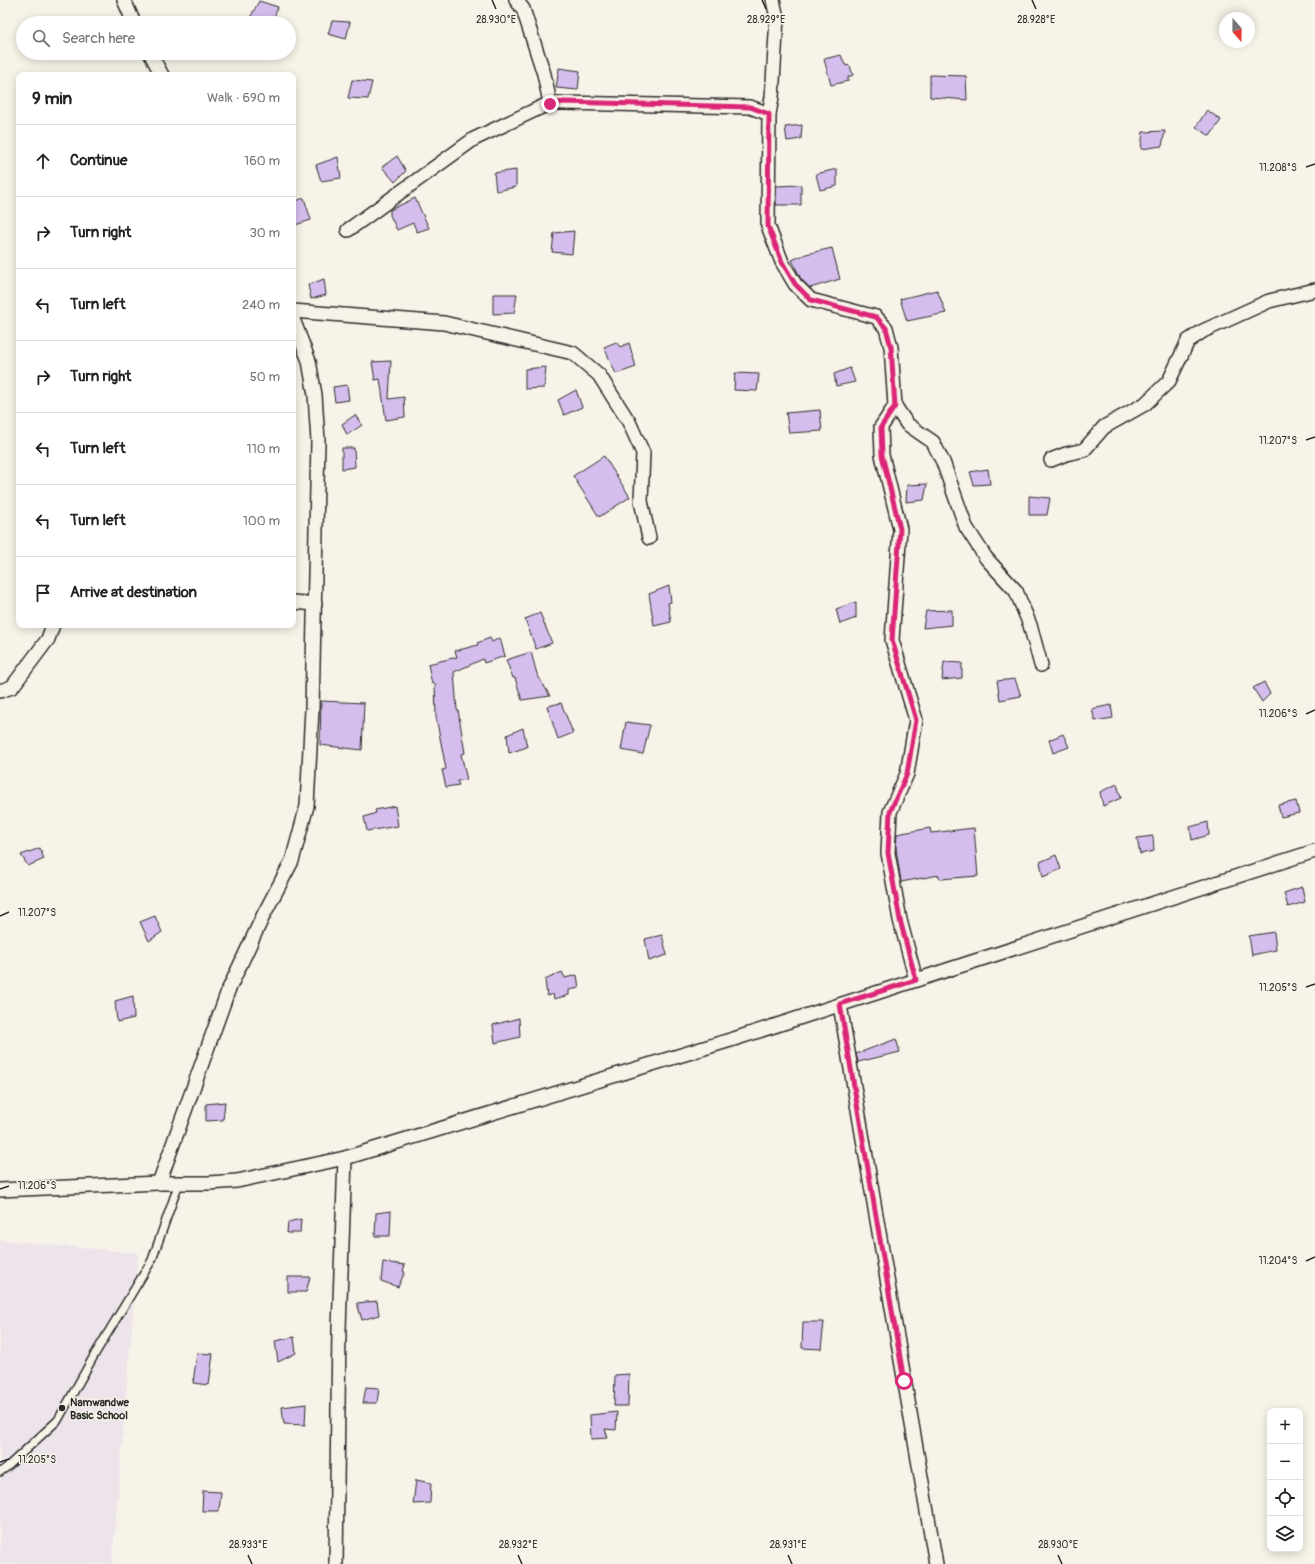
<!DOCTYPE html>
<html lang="en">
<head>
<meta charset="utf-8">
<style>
  :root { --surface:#fff; --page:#f2f2f2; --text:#222; --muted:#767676; --line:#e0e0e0 }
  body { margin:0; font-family:Pangolin,sans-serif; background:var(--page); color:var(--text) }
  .controls { position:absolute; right:12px; bottom:12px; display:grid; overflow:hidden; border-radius:8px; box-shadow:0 2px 10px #0003 }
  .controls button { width:36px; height:36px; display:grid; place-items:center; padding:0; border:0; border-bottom:1px solid var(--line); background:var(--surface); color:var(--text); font:20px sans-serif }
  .compass { position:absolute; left:1219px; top:12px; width:36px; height:36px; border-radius:50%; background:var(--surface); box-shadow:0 2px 10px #0003; rotate:160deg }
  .stop { position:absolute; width:12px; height:12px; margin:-9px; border:3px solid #db2777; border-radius:50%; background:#fff }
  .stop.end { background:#db2777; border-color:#fff; box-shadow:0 1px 4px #0008 }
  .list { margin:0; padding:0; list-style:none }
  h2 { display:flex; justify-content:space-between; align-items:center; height:52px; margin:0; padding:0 16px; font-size:17px }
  h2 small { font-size:13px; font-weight:400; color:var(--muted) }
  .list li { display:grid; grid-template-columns:26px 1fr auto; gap:12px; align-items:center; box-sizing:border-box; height:72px; padding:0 16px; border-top:1px solid var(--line) }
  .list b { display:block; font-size:15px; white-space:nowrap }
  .list em { font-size:13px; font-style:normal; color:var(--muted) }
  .icon { flex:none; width:22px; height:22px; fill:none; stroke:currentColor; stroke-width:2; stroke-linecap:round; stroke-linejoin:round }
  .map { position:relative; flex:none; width:1315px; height:1564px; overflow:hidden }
  .search { position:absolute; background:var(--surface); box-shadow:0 2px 10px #0003; left:16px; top:16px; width:280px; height:44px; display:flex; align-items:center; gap:10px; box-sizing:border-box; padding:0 14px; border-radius:22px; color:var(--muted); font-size:15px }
  .panel { position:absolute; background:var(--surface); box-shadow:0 2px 10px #0003; left:16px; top:72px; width:280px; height:556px; border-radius:8px }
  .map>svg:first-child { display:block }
</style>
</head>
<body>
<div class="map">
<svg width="1315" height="1564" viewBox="0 0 1315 1564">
  <rect width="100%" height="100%" fill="#f7f3e8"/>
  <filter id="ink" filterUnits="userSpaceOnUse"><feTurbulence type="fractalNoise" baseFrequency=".025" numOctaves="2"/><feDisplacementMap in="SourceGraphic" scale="8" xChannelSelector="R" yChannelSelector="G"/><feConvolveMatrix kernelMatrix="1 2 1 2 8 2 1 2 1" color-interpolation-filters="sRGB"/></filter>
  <g filter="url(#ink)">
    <path fill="#ede3ea" d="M0,1240L138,1253L112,1564H0Z"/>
    <g fill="#d5beee" stroke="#2b2b2b">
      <path d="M259,1L278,7L272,23L249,20Z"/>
      <path d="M332,21L350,22L346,39L328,34Z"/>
      <path d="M841,55L845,65L850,66L853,75L848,77V81L831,85L824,59Z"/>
      <path d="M559,68L580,71L578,90L556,88Z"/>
      <path d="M930,75L966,76L967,100L930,97Z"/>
      <path d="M352,80L372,82L368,99L348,98Z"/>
      <path d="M1207,110L1221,120L1210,136L1196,127Z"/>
      <path d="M802,125L801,139L787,141L785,127Z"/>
      <path d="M1165,131L1162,146L1141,149L1143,132Z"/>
      <path d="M397,156L406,171L395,182L382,167Z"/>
      <path d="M338,157L341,178L321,181L316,165Z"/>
      <path d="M837,169V186L820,190L816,174Z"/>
      <path d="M516,170V187L496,191L494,173Z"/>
      <path d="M801,185V205H776V186Z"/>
      <path d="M304,198L311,220L295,225L293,217V202Z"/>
      <path d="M415,198L429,228L417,232L413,223L397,230L390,215V210Z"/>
      <path d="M574,231L572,254L552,252L554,233Z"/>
      <path d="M832,248L840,279L810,288L801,279L792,260L806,254Z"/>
      <path d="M324,279L326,295L311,299L308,285Z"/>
      <path d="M937,290L946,313L907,321L900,299Z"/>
      <path d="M493,294H517L514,313L493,314Z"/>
      <path d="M616,342L620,347L629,343L636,367L616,374L604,347Z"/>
      <path d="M391,361L389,399L404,397L405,417L386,420L380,379L375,380L372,362Z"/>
      <path d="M546,367L544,388L525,389V369Z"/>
      <path d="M850,368L855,382L836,386L834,374Z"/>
      <path d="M735,373L759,374L757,391L734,390Z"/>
      <path d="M347,385L349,400L335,402L333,387Z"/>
      <path d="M576,390L582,407L564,415L558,400Z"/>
      <path d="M820,410L822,431L789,433L786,413Z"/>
      <path d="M355,415L362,425L347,435L342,424Z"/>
      <path d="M342,448H354L355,467L342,469Z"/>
      <path d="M604,456L630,497L599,517L573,476Z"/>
      <path d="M988,469L990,484L974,485L970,472Z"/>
      <path d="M927,484L924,500L906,502L907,485Z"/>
      <path d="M1029,496L1050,498L1047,515H1029Z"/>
      <path d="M669,586L671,602L668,603L671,622L654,626L649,594Z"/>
      <path d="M856,602V618L840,624L836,609Z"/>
      <path d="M952,610V625L923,628L926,611Z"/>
      <path d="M540,613L552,643L536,649L525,619Z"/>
      <path d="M490,638L492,642L500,638L505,656L484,663L483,659L454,672L457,710H458L465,753L461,754L467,780L457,781L459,785L446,787L442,770L446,769L436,717L435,683L432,684L428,664L457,657L455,651L478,645L477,643Z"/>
      <path d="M531,652L537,674L550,696L522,700L515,678H513L506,660Z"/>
      <path d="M944,662L962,663V678L942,680Z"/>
      <path d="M1015,679L1021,696L1000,700L997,681Z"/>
      <path d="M1264,682L1270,694L1262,702L1253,688Z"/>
      <path d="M321,701L364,703L362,750L320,745Z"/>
      <path d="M561,703L573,733L558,739L547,706Z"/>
      <path d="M1111,705L1113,718L1095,721L1092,709Z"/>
      <path d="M626,722L650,725L643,754L621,750Z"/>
      <path d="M523,728L527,747L509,753L507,735Z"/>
      <path d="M1063,734L1069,747L1053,753L1049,740Z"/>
      <path d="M1117,784L1121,798L1103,806L1100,792Z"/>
      <path d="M1296,801L1299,813L1281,817L1278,805Z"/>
      <path d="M395,806L398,826L367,831L364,817L376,813L375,810Z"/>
      <path d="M1208,822L1209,835L1192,840L1190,827Z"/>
      <path d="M930,828L931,833L974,828L978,876L940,879L939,875L901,882L896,849L897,834Z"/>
      <path d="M1153,836L1154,851L1140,854L1137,838Z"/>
      <path d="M40,848L44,859L28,866L21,855Z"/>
      <path d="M1056,855L1061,869L1043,877L1040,862Z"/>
      <path d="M1302,887L1305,902L1288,907L1284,893Z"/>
      <path d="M155,916L162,932L149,941L140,922Z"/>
      <path d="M1274,932L1276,950L1252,955L1249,936Z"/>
      <path d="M662,935L667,955L649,961L645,939Z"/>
      <path d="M562,972L565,978L577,975L579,988L569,990V995L554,999L553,994L547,996L545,980Z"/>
      <path d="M133,996L134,1018L117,1022L115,1001Z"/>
      <path d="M519,1018L520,1037L495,1043L493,1025Z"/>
      <path d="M896,1039L900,1052L858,1062L856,1054Z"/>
      <path d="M225,1102L223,1120L206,1121V1104Z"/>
      <path d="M391,1211L390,1236H375L376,1213Z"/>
      <path d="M301,1219L300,1233H287L288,1222Z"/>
      <path d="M383,1262L405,1265L403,1271L405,1272L398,1287L381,1281Z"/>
      <path d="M288,1277H310L306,1292H288Z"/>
      <path d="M377,1301L379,1315L362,1320L357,1303Z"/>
      <path d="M803,1322H824L821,1349L802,1348Z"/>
      <path d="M294,1337L296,1353L278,1362L275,1341Z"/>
      <path d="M197,1353L213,1354L209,1385L193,1383Z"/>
      <path d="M629,1374L628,1406H614L615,1375Z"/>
      <path d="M366,1387L379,1388L377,1403H363Z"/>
      <path d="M306,1404L305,1425L284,1424L282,1407Z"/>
      <path d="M617,1412L616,1430L605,1429L608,1438L591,1439L590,1415Z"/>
      <path d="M416,1480L431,1483L430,1503L413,1504Z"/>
      <path d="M203,1491L221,1492L219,1511H202Z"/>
    </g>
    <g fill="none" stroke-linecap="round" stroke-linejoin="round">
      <defs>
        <path id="service" d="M0,1472L7,1467L58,1420L95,1354L152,1260L179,1183"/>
        <g id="minor">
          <path d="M124,0L134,23"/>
          <path d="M516,0L523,9L544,74L550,103"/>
          <path d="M150,53L162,75"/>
          <path d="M769,114L768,226L782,262L795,284L811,300L876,317L886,328L891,347L895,406L907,424L933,442L943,462L966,527L986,558L1016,591L1030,625L1041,665"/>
          <path d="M348,230L474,139L550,103H563L750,107L769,114L772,97L777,18L773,0"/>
          <path d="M293,311L444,323L573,353L599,375L629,422L643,453L641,501L649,538"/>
          <path d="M895,406L881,427L882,455L900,529L892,640L916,720L907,774L890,812L888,853L900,920L916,980"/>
          <path d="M1051,460L1066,454L1084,450L1104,427L1145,404L1169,381L1188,341L1203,331L1269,301L1315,290"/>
          <path d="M293,602L315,604"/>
          <path d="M0,691L12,687L48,639L53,625"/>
          <path d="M840,1005L936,1564"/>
          <path d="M159,1183H209L237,1181L345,1158L737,1038L1315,851"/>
          <path d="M0,1190L159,1183L228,991L264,914L292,861L307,806L312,709L318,441L315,395L309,361L293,319"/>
          <path d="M336,1564L339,1329L345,1158"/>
        </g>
      </defs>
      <use href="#service" stroke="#2b2b2b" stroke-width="10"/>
      <use href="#minor" stroke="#2b2b2b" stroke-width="16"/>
      <use href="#service" stroke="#f7f3e8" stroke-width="7"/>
      <use href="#minor" stroke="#f7f3e8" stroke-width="13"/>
    </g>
  </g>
  <g fill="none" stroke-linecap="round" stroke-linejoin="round" filter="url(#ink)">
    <path stroke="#db2777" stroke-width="5" d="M550,104L564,102L750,107L769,114L768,226L782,262L795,284L811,300L876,317L886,328L891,347L895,406L881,427L882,455L900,529L892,640L916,720L907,774L890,812L888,853L900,920L916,980L840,1004L904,1381"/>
  </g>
  <path fill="none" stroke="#2b2b2b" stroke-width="1.5" d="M492,0L496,9M762,0L766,9M1032,0L1036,9M1306,167L1315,164M1306,440L1315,437M1306,714L1315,710M0,916L9,912M1306,987L1315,984M0,1189L9,1186M1306,1261L1315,1257M0,1462L9,1459M248,1555L252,1564M518,1555L522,1564M788,1555L792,1564M1058,1555L1062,1564"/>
  <circle fill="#2b2b2b" stroke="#f7f3e8" stroke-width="1.5" cx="62" cy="1408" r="4"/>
  <g text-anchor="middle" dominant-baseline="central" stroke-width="3" stroke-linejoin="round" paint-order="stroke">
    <g font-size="11" font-weight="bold" fill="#2b2b2b" stroke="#f7f3e8" text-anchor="start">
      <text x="70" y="1402">Namwandwe<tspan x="70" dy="13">Basic School</tspan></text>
    </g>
  </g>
  <g font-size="10" text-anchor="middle" fill="#2b2b2b" stroke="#f7f3e8" stroke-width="3" stroke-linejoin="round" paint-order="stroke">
    <text x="496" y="23">28.930°E</text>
    <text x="766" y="23">28.929°E</text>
    <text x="1036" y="23">28.928°E</text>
    <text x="1278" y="171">11.208°S</text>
    <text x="1278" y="444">11.207°S</text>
    <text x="1278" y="717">11.206°S</text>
    <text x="37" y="916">11.207°S</text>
    <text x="1278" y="991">11.205°S</text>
    <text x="37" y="1189">11.206°S</text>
    <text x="1278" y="1264">11.204°S</text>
    <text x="37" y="1463">11.205°S</text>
    <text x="248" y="1548">28.933°E</text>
    <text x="518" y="1548">28.932°E</text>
    <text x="788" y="1548">28.931°E</text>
    <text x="1058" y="1548">28.930°E</text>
  </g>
</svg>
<div class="controls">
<button>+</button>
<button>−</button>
<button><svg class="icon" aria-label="locate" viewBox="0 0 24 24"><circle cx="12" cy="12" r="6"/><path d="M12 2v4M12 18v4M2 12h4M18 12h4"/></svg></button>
<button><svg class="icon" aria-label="layers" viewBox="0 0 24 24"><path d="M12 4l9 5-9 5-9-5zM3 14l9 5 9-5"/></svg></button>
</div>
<svg class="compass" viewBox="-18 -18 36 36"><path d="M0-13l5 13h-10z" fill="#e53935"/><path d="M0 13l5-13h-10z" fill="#767676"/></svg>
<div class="stop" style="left:904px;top:1381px"></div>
<div class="stop end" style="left:550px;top:104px"></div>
<div class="search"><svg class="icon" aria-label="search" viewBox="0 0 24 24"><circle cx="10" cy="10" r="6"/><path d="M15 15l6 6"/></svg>Search here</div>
<section class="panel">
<h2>9 min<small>Walk · 690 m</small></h2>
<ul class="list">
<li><svg class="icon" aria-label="ahead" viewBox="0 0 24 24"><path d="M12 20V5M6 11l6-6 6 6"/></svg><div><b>Continue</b></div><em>160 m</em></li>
<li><svg class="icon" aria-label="right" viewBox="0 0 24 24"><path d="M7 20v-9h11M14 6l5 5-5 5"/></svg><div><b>Turn right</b></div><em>30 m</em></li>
<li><svg class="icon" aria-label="left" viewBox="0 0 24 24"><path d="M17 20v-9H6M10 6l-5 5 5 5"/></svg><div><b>Turn left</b></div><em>240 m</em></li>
<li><svg class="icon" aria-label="right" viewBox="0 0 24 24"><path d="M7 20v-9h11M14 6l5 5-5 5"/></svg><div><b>Turn right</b></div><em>50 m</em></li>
<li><svg class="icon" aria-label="left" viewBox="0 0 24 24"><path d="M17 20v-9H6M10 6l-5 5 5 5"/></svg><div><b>Turn left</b></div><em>110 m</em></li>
<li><svg class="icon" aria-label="left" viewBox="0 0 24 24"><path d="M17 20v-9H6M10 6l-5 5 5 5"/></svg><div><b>Turn left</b></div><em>100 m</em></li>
<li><svg class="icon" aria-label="arrive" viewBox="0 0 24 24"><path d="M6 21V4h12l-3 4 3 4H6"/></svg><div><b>Arrive at destination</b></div></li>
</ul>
</section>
</div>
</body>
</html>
